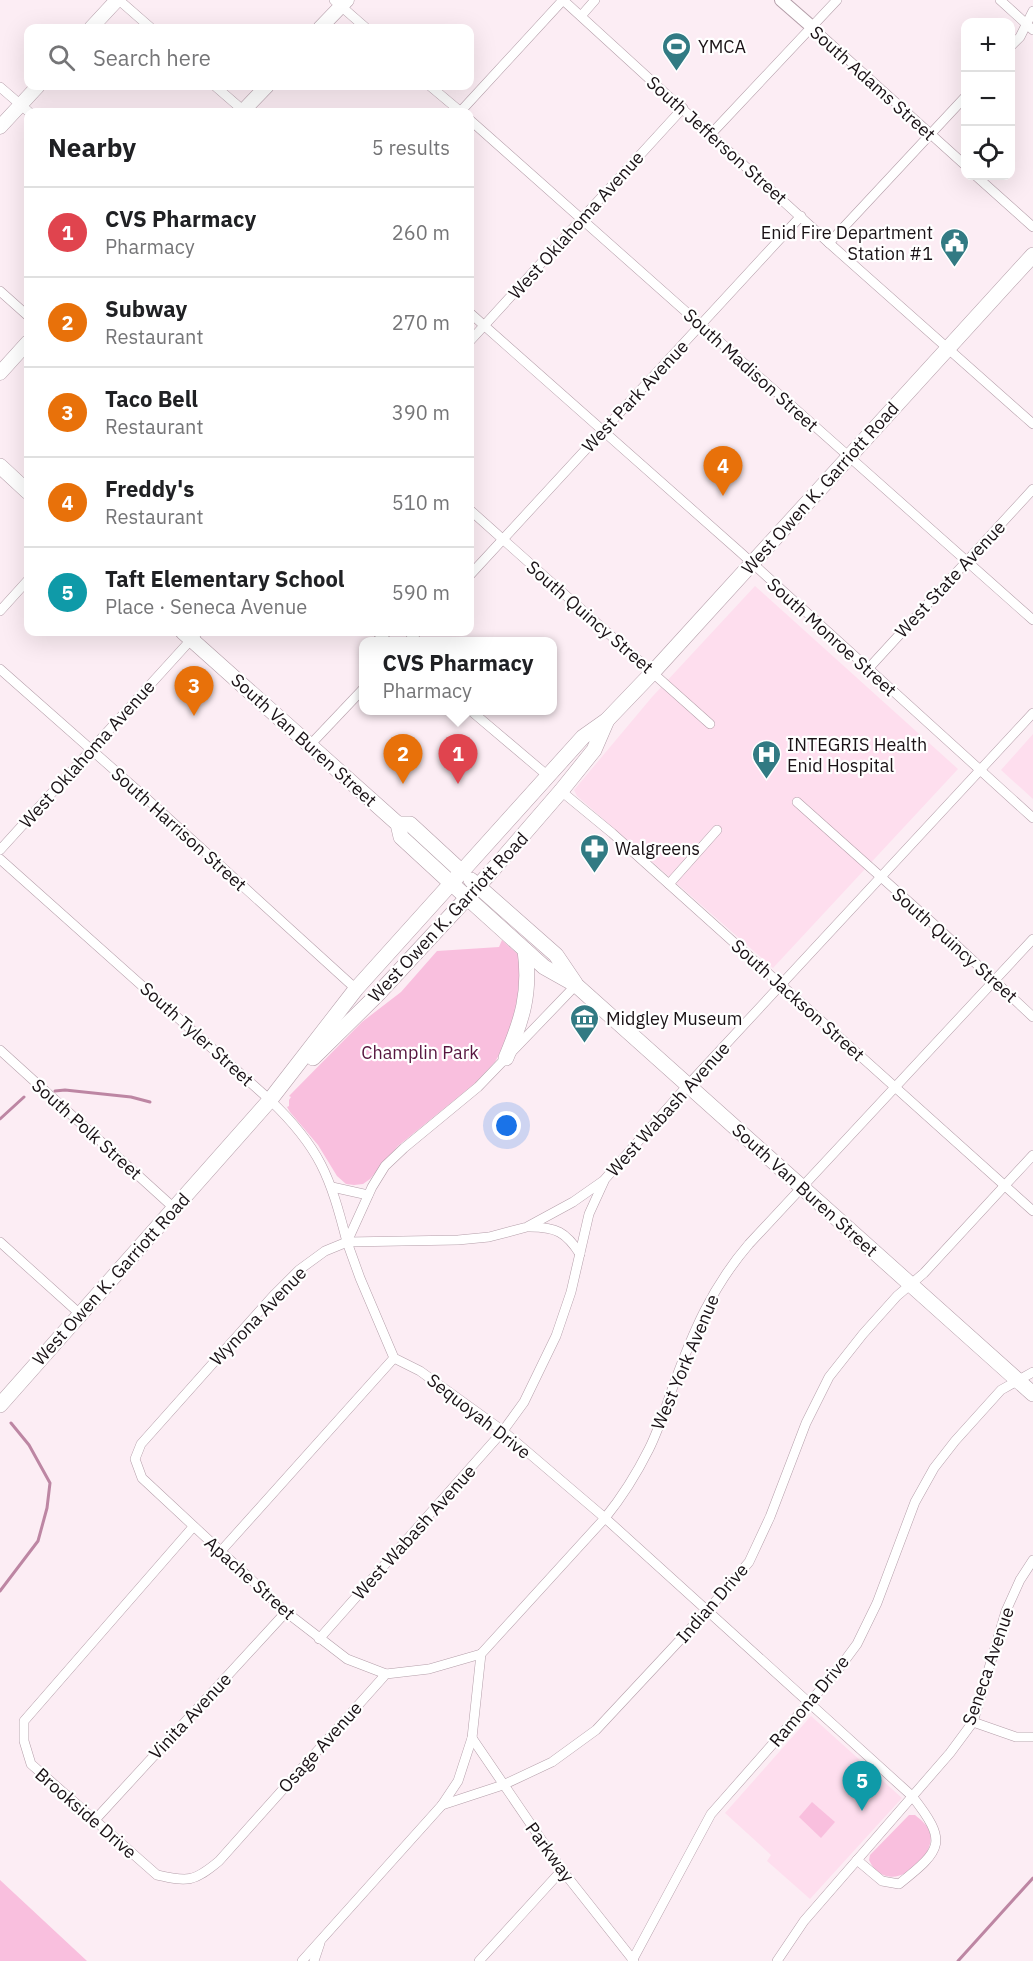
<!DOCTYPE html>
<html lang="en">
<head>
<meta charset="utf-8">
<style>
  :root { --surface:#fff; --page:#f6f6f6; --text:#202124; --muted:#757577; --line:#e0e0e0; --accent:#2563eb }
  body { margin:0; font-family:"IBM Plex Sans",sans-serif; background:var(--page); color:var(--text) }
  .controls { position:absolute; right:18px; top:18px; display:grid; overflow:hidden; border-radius:12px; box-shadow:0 6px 24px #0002 }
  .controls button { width:54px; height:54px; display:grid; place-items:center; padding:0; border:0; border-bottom:2px solid var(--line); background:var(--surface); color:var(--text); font:30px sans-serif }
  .you { position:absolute; left:507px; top:1126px; width:21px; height:21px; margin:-15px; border:4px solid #fff; border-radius:50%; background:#1a73e8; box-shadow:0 0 0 9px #1a73e833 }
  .badge { display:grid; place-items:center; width:39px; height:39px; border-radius:50%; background:var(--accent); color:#fff; font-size:20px; font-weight:700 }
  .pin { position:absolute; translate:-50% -50px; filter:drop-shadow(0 2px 3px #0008) }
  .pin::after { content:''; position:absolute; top:32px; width:21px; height:18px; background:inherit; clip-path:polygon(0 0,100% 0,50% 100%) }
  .popup { position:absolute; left:359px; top:637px; width:198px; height:78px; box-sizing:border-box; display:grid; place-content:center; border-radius:12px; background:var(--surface); filter:drop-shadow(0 2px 4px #0005); font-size:20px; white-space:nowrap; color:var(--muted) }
  .popup b { font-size:22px; color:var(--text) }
  .popup::after { content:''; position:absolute; left:50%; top:100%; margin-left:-12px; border:12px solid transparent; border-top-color:var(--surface) }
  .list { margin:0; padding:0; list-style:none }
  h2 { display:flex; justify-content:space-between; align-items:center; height:78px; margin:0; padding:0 24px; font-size:26px }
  h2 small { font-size:20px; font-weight:400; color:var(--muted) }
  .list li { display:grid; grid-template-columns:39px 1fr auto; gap:18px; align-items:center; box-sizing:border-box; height:90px; padding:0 24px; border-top:2px solid var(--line) }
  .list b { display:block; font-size:22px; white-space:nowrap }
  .list p { margin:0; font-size:20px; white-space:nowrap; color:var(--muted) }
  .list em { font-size:20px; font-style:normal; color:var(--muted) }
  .icon { flex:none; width:33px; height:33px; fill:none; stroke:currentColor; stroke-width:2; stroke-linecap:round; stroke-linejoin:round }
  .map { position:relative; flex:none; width:1033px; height:1961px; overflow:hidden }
  .search { position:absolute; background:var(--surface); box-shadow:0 6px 24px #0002; left:24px; top:24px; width:450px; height:66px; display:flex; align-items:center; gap:15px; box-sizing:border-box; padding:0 21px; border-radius:12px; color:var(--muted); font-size:22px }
  .panel { position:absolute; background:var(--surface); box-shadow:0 6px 24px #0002; left:24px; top:108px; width:450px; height:528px; border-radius:12px }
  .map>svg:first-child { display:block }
</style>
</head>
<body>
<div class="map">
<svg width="1033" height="1961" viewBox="0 0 1033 1961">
  <rect width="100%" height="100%" fill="#fcedf4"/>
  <g fill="#fedeee">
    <path d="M755,586L958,769L773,968L577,796L574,790L652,697Z"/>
    <path d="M1033,734V799L1001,770Z"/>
    <path d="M811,1716L902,1798L810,1899L767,1861L771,1855L725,1813Z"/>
  </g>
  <g fill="#f9bfde">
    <path d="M502,940L522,958L524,977L507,1041L495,1062L474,1084L398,1146L370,1179L363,1184L354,1185L346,1184L337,1176L318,1145L290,1112L287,1107L289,1106V1100L291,1097L289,1096L362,1022L401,992L437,951L499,947Z"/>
    <path d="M812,1802L835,1822L821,1838L799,1817Z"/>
    <path d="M909,1815H915C921,1820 928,1825 930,1833C937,1859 888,1900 869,1860L870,1855Z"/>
    <path d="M0,1880L87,1961H0Z"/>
  </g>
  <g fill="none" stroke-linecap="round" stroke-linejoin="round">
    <g stroke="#bd86a3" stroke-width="3">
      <path d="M55,1091L65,1090L131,1097L150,1102"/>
      <path d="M0,1119L24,1097"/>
      <path d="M0,1591L38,1541L47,1508L50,1483L29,1445L11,1423"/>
      <path d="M958,1961L1033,1878"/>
    </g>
    <defs>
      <g id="minor">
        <path d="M119,0L151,28"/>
        <path d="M334,0L366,28"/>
        <path d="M563,0L829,243L1033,424"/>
        <path d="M1000,0L1033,30"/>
        <path d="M581,16L595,0"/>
        <path d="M812,27L966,166"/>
        <path d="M1010,47L1020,37L1033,11"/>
        <path d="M215,86L245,112"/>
        <path d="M430,86L461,112"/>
        <path d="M0,87L29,112"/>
        <path d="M460,112L563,0"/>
        <path d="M470,120L1033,620"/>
        <path d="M711,134L837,0"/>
        <path d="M976,176L1033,227"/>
        <path d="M829,243L966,96"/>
        <path d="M0,291L28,316"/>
        <path d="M470,313L740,552L1033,818"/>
        <path d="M470,341L683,108"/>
        <path d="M470,510L710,724"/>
        <path d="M470,575L801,216"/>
        <path d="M0,611L28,580"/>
        <path d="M377,632L388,642"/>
        <path d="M408,642L417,632"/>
        <path d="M0,669L146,798L356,989"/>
        <path d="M868,669L1033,489"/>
        <path d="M470,710L548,776"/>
        <path d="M310,745L364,688"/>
        <path d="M561,791L612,833L1033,1211"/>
        <path d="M797,802L937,927L1033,1017"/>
        <path d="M0,850L198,632"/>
        <path d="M0,859L270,1100C320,1148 330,1176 347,1242"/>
        <path d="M669,884L717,830"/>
        <path d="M576,985L478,1087L404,1148L385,1166L372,1187L347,1242L360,1278L394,1358L420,1371L503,1431L605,1518L912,1796C948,1842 943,1849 899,1884L882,1881L857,1860"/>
        <path d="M0,1050L174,1208"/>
        <path d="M332,1187L368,1195"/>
        <path d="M530,1227C556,1227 566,1232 580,1254"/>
        <path d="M0,1242L80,1314"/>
        <path d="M193,1527L24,1721V1741L31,1764L157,1875C188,1882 194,1882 219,1861L386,1674L429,1669L481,1654"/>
        <path d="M221,1551L394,1358"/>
        <path d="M319,1639L503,1431L524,1402L556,1336L571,1292L589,1214L605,1179L688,1085L1033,713"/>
        <path d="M386,1674L347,1659L286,1612L142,1478L135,1459L141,1444L273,1296L299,1270L325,1251L347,1242L458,1240L489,1237L527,1227L573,1202L603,1181"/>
        <path d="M973,1722L1016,1737H1033"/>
        <path d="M472,1738L562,1870L634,1961"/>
        <path d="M442,1805L503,1785L552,1762L596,1730L707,1611L749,1562L770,1517L806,1423L829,1377L863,1334L897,1296L924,1273L1033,1155"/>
        <path d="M94,1821L286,1612"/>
        <path d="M302,1961L442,1805L458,1781L472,1738L481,1654L605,1518C622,1497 637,1473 649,1449C659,1429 666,1406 674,1384C693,1332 712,1287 749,1244L1033,939"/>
        <path d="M314,1961L320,1943"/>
        <path d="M479,1961L562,1870"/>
        <path d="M632,1961L711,1814L837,1671L857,1644L877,1603L915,1502L934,1468L955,1441L1001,1390L1033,1372"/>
        <path d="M777,1961L804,1921L950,1753L973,1722L1006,1611L1020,1580L1033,1560"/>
      </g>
      <path id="tertiary" d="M781,0L812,27"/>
      <g id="secondary">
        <path d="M91,28L117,0"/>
        <path d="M320,28L347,0"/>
        <path d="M242,112L267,86"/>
        <path d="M0,127L38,86"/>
        <path d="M0,373L28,342"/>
      </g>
      <g id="primary">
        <path d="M0,466L28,492"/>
        <path d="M183,632L398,824L401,837L452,884"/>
        <path d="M398,824H410L462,872"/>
      </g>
      <g id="trunk">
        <path d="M471,880L556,955L575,983"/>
        <path d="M452,884L544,967L576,985L1033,1394"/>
        <path d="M313,1058L378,994L490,873L561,791L594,750L607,720"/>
        <path d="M506,1058C522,1020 531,993 525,950"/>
        <path d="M0,1405L270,1100L356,989L583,737L607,720L653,672L1033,255"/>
      </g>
    </defs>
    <use href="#minor" stroke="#b49ea9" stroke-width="10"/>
    <use href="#tertiary" stroke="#b49ea9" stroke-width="14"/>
    <use href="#secondary" stroke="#b49ea9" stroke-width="15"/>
    <use href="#primary" stroke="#b49ea9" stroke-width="16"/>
    <use href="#trunk" stroke="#b49ea9" stroke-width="16"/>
    <use href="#minor" stroke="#fff" stroke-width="9"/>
    <use href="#tertiary" stroke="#fff" stroke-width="12"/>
    <use href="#secondary" stroke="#fff" stroke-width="14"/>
    <use href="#primary" stroke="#fff" stroke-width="15"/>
    <use href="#trunk" stroke="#fff" stroke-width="15"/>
  </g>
  <defs>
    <symbol id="stadium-pin" viewBox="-11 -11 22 30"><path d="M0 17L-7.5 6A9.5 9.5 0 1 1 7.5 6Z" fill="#327a83" stroke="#fff"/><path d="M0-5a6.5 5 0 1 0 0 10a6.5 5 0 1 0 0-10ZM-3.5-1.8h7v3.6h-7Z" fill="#fff"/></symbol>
    <symbol id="civic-pin" viewBox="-11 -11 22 30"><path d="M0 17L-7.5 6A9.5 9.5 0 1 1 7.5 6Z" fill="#327a83" stroke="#fff"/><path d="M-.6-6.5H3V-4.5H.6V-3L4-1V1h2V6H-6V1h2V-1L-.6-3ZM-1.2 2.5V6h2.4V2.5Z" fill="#fff"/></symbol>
    <symbol id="hospital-pin" viewBox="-11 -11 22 30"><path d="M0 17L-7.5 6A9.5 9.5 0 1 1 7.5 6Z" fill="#327a83" stroke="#fff"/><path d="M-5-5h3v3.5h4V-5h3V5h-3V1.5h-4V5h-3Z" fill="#fff"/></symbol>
    <symbol id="pharmacy-pin" viewBox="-11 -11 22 30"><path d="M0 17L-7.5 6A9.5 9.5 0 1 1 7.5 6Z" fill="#327a83" stroke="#fff"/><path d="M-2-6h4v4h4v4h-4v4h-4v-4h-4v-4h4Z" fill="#fff"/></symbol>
    <symbol id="museum-pin" viewBox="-11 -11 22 30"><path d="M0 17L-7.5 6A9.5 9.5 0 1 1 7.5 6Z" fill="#327a83" stroke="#fff"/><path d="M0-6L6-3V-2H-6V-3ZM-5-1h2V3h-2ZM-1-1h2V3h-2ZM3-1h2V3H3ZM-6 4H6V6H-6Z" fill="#fff"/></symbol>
  </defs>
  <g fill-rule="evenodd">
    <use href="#stadium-pin" x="660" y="30" width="33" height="45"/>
    <use href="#civic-pin" x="938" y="226" width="33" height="45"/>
    <use href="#hospital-pin" x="750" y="738" width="33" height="45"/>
    <use href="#pharmacy-pin" x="578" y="832" width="33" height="45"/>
    <use href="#museum-pin" x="568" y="1002" width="33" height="45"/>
  </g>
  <g text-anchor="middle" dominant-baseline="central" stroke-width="4.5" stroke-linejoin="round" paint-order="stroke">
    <g font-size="18" fill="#1a1216" stroke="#fff" text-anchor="start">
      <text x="698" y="46">YMCA</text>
      <text x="933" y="232" text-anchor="end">Enid Fire Department<tspan x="933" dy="21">Station #1</tspan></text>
      <text x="787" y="744">INTEGRIS Health<tspan x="787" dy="21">Enid Hospital</tspan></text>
      <text x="615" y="848">Walgreens</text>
      <text x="606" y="1018">Midgley Museum</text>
    </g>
    <g font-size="18" fill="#1a1216" stroke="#fff">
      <text transform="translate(873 83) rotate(42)">South Adams Street</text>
      <text transform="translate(717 140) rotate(42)">South Jefferson Street</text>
      <text transform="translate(576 225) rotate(-48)">West Oklahoma Avenue</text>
      <text transform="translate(751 370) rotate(42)">South Madison Street</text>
      <text transform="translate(635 396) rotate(-47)">West Park Avenue</text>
      <text transform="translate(820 488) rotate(-48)">West Owen K. Garriott Road</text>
      <text transform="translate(950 579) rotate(-47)">West State Avenue</text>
      <text transform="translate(590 617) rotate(41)">South Quincy Street</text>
      <text transform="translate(832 637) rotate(42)">South Monroe Street</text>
      <text transform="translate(304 740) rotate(42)">South Van Buren Street</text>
      <text transform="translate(87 754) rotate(-48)">West Oklahoma Avenue</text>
      <text transform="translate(179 829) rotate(42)">South Harrison Street</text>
      <text transform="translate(448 917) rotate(-47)">West Owen K. Garriott Road</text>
      <text transform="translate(955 945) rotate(42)">South Quincy Street</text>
      <text transform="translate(798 1000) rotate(42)">South Jackson Street</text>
      <text transform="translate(197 1034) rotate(42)">South Tyler Street</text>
      <text transform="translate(668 1109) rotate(-48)">West Wabash Avenue</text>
      <text transform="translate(87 1129) rotate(42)">South Polk Street</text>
      <text transform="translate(805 1190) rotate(42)">South Van Buren Street</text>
      <text transform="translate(111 1279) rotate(-48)">West Owen K. Garriott Road</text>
      <text transform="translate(258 1316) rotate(-46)">Wynona Avenue</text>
      <text transform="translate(685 1362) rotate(-67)">West York Avenue</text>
      <text transform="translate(479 1416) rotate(38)">Sequoyah Drive</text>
      <text transform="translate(414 1532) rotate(-48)">West Wabash Avenue</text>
      <text transform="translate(250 1578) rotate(42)">Apache Street</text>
      <text transform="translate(712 1603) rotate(-49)">Indian Drive</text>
      <text transform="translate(988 1666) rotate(-71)">Seneca Avenue</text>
      <text transform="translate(809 1701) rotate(-50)">Ramona Drive</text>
      <text transform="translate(190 1716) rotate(-47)">Vinita Avenue</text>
      <text transform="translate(320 1747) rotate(-48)">Osage Avenue</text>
      <text transform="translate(86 1813) rotate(41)">Brookside Drive</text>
      <text transform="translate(550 1852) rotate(54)">Parkway</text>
    </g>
    <g font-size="18" fill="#57153f" stroke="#fff">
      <text x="420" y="1052">Champlin Park</text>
    </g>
  </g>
</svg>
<div class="controls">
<button>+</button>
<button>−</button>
<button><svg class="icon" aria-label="locate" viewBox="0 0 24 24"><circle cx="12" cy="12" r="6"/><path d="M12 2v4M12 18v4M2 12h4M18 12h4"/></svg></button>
</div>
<div class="you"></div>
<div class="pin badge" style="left:458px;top:784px;background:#e0444e">1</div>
<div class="popup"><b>CVS Pharmacy</b>Pharmacy</div>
<div class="pin badge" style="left:403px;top:784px;background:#e8710a">2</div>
<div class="pin badge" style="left:194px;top:716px;background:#e8710a">3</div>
<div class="pin badge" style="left:723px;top:496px;background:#e8710a">4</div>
<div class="pin badge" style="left:862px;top:1811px;background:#0f9aa8">5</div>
<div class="search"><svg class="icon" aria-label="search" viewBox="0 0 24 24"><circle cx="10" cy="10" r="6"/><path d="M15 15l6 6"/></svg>Search here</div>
<section class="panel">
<h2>Nearby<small>5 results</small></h2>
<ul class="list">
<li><span class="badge" style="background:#e0444e">1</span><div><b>CVS Pharmacy</b><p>Pharmacy</p></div><em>260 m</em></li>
<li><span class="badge" style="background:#e8710a">2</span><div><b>Subway</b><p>Restaurant</p></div><em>270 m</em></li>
<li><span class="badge" style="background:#e8710a">3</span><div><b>Taco Bell</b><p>Restaurant</p></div><em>390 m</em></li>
<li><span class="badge" style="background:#e8710a">4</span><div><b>Freddy's</b><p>Restaurant</p></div><em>510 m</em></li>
<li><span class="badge" style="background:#0f9aa8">5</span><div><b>Taft Elementary School</b><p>Place · Seneca Avenue</p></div><em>590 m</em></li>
</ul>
</section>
</div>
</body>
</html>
